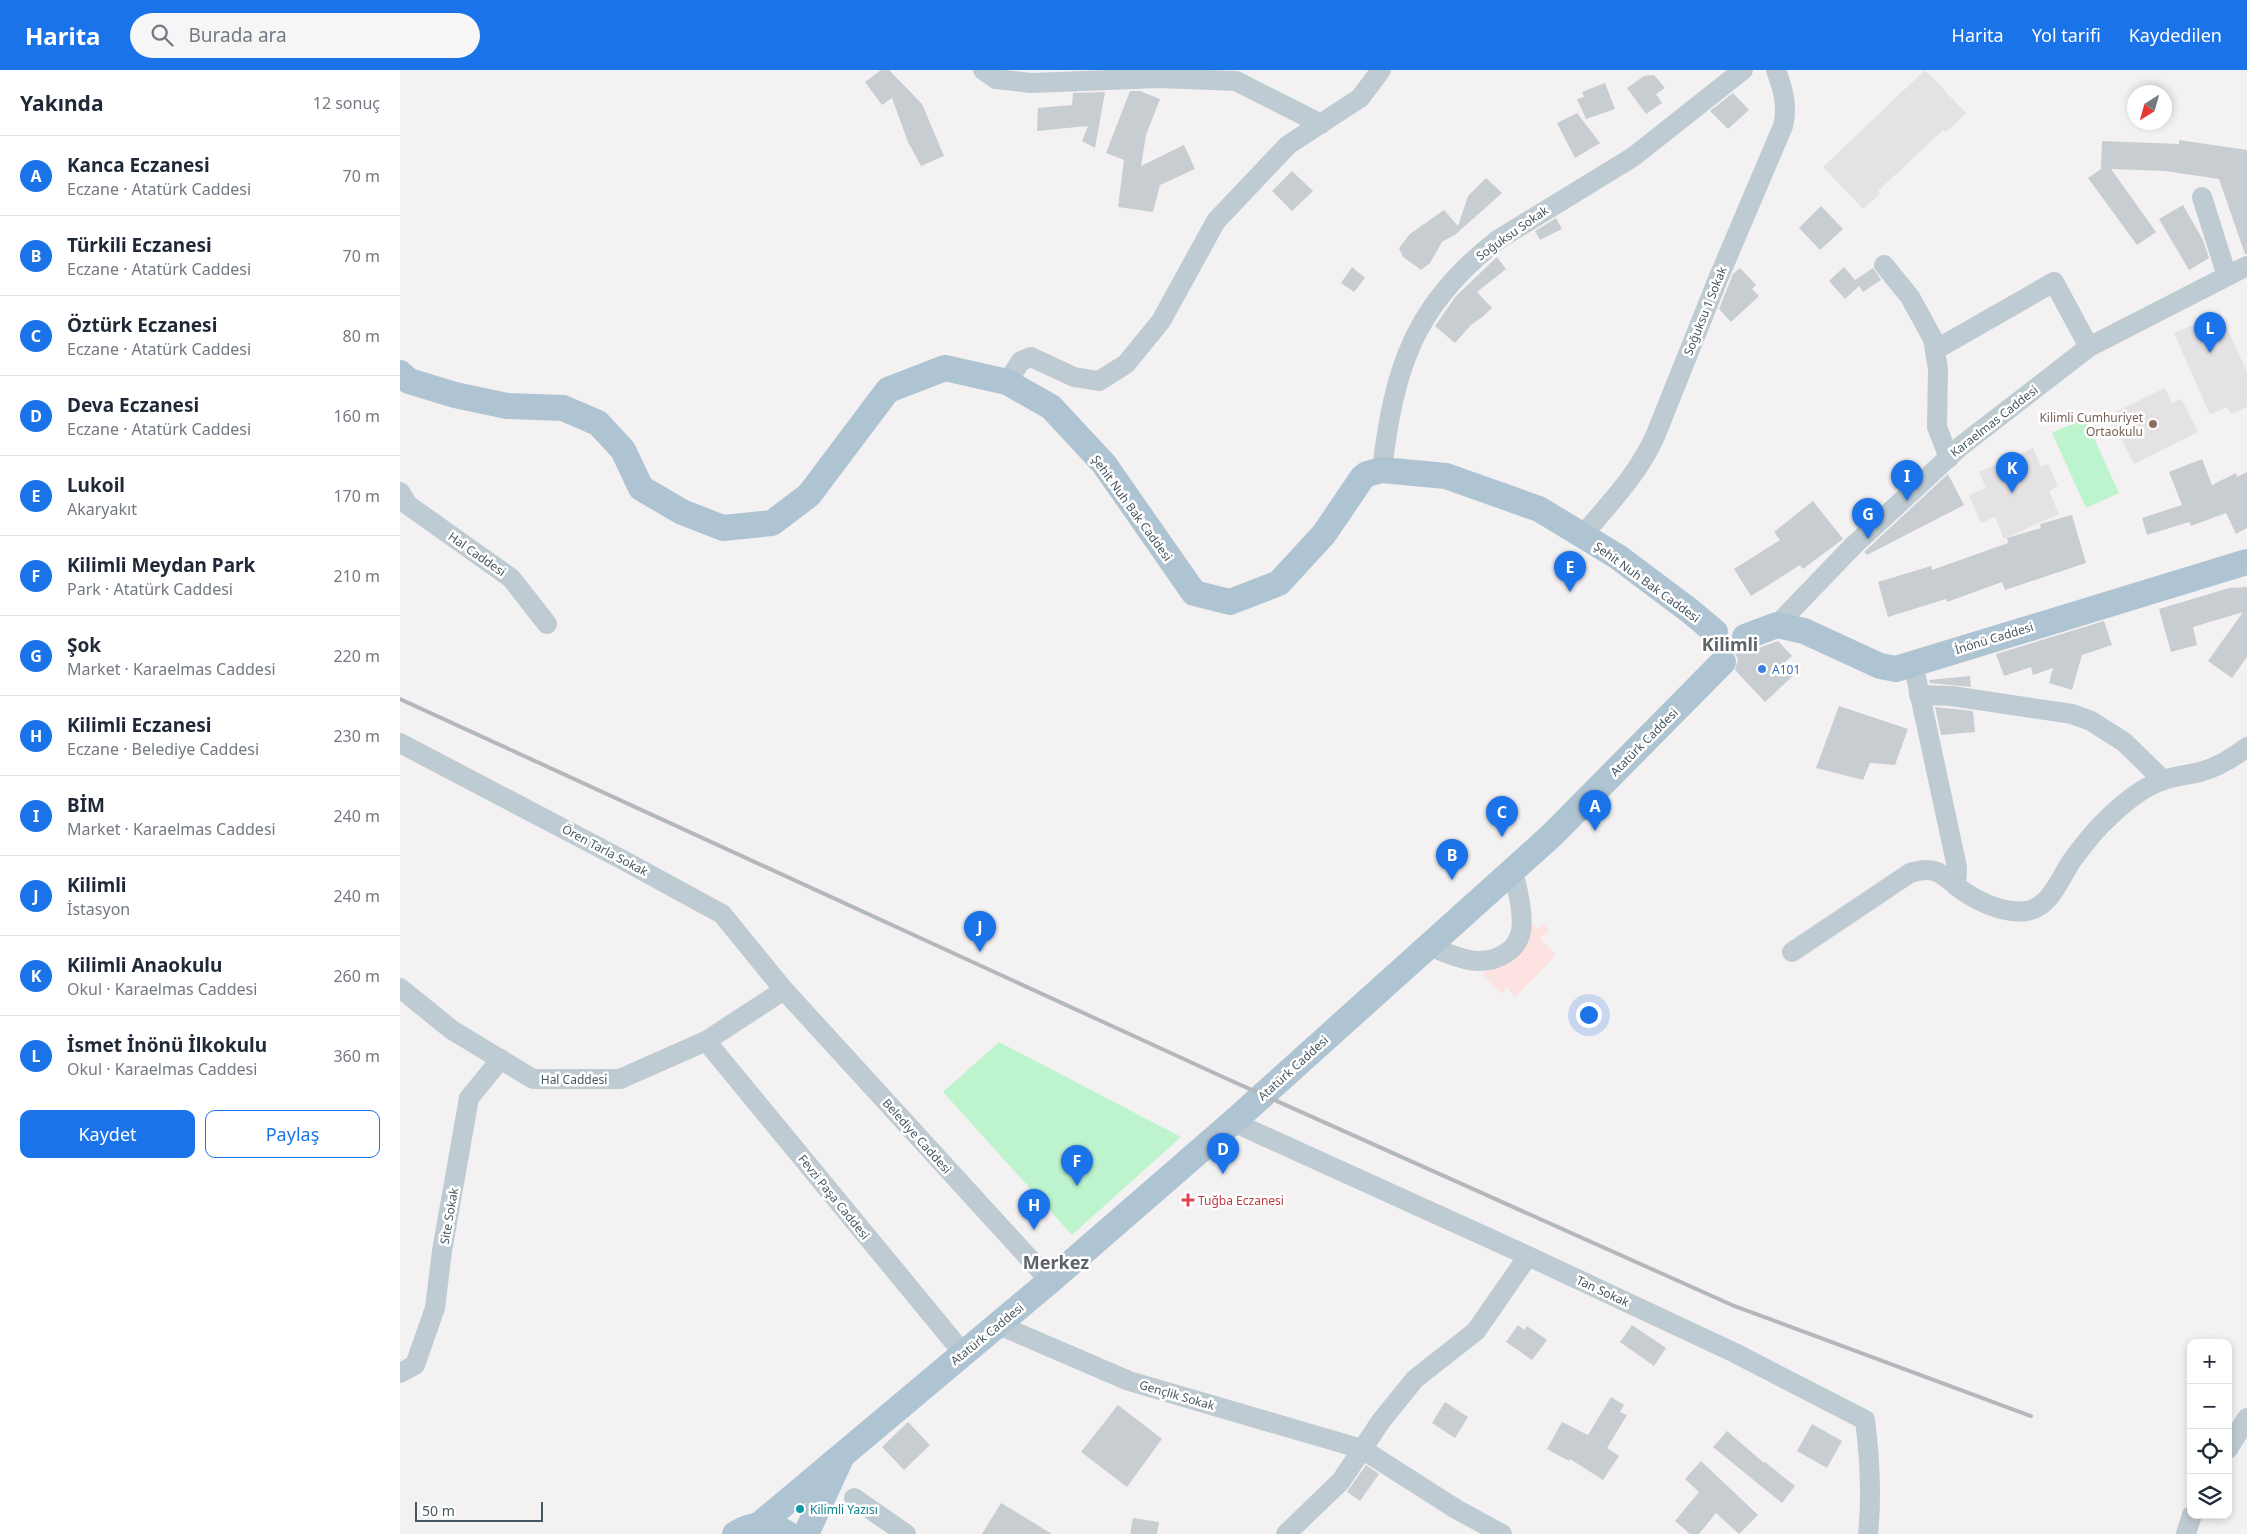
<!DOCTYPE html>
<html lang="tr">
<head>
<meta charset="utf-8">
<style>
  :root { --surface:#fff; --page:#f6f6f7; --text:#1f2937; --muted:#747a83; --line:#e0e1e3; --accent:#1a73e8 }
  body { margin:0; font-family:"Noto Sans",sans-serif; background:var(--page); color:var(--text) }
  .controls { position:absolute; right:15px; bottom:15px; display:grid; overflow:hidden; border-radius:10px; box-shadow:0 2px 8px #0003 }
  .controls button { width:45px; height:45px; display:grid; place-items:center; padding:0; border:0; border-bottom:1px solid var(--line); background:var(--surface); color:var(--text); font:25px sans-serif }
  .compass { position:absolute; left:1727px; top:15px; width:45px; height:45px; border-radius:50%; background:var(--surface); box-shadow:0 2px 8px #0003; rotate:217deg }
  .scale { position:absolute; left:15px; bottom:12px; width:128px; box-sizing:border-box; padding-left:5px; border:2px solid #475761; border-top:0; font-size:14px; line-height:18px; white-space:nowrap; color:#475761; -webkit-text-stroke:4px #fff; paint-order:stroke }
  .you { position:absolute; left:1188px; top:944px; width:18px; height:18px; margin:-12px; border:4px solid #fff; border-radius:50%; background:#1a73e8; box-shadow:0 0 0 8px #1a73e833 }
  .badge { display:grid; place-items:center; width:32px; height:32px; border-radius:50%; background:var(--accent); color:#fff; font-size:16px; font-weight:700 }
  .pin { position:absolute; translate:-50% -41px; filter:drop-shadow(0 1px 2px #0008) }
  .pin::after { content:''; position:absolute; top:26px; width:18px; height:15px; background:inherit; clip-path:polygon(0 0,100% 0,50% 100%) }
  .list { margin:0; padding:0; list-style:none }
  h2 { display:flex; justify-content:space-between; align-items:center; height:65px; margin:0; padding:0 20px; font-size:21px }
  h2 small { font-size:16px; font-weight:400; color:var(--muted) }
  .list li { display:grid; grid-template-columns:32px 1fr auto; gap:15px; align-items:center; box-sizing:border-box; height:80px; padding:0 20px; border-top:1px solid var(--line) }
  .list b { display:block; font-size:19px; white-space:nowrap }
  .list p { margin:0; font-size:16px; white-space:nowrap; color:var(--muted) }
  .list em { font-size:16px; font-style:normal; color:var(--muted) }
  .actions { display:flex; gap:10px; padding:15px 20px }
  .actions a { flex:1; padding:11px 0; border:1px solid var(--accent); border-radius:10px; text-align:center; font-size:18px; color:var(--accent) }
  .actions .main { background:var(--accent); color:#fff }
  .icon { flex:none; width:28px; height:28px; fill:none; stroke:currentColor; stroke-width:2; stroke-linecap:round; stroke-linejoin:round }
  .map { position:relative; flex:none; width:1847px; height:1464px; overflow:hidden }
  header { display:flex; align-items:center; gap:30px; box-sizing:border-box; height:70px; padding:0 25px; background:var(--accent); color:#fff }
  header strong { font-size:24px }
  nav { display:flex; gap:28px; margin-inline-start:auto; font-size:18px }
  .search { width:350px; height:45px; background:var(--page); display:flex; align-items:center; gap:12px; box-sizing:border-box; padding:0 18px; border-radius:28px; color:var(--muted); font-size:19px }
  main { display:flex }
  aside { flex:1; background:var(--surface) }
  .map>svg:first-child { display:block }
</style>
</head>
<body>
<header>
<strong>Harita</strong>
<div class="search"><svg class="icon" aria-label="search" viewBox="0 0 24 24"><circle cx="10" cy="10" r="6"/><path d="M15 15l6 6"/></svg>Burada ara</div>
<nav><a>Harita</a><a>Yol tarifi</a><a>Kaydedilen</a></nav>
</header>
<main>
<aside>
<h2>Yakında<small>12 sonuç</small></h2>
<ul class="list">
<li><span class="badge">A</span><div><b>Kanca Eczanesi</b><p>Eczane · Atatürk Caddesi</p></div><em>70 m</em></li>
<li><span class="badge">B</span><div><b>Türkili Eczanesi</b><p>Eczane · Atatürk Caddesi</p></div><em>70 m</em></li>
<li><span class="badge">C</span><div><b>Öztürk Eczanesi</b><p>Eczane · Atatürk Caddesi</p></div><em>80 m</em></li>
<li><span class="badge">D</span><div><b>Deva Eczanesi</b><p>Eczane · Atatürk Caddesi</p></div><em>160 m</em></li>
<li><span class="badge">E</span><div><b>Lukoil</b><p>Akaryakıt</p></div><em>170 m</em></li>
<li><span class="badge">F</span><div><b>Kilimli Meydan Park</b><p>Park · Atatürk Caddesi</p></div><em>210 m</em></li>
<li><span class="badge">G</span><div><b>Şok</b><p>Market · Karaelmas Caddesi</p></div><em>220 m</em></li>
<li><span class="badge">H</span><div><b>Kilimli Eczanesi</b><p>Eczane · Belediye Caddesi</p></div><em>230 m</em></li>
<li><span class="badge">I</span><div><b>BİM</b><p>Market · Karaelmas Caddesi</p></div><em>240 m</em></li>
<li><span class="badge">J</span><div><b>Kilimli</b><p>İstasyon</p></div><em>240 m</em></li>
<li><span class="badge">K</span><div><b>Kilimli Anaokulu</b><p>Okul · Karaelmas Caddesi</p></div><em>260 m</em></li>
<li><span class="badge">L</span><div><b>İsmet İnönü İlkokulu</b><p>Okul · Karaelmas Caddesi</p></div><em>360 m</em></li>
</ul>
<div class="actions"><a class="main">Kaydet</a><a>Paylaş</a></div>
</aside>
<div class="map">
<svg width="1847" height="1464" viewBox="0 0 1847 1464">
  <rect width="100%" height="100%" fill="#f4f1f2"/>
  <g fill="#e5e2e4">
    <path d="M1525,0L1566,43L1546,62L1543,60L1478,121L1480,124L1463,139L1423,97Z"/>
    <path d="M1820,243L1847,302V337L1831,344L1827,337L1810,345L1774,263Z"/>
    <path d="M1765,318L1772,333L1781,329L1798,362L1734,394L1709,345Z"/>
    <path d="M1633,378L1641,397L1648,394L1658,416L1649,421L1659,444L1604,469L1595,447L1581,453L1569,425L1586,418L1579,402Z"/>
  </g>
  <path fill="#fde2e2" d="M1129,851L1138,859L1143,854L1149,860L1140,869L1156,885L1115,927L1107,918L1102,924L1082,904Z"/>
  <g fill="#bef4cd">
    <path d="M1685,348L1719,423L1686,438L1652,363Z"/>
    <path d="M599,972L781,1067L672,1165L543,1022Z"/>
  </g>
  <g fill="#c8cdd2">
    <path d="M481,0H489L522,34L544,86L521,96L508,72L492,28L482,35L465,12Z"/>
    <path d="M1254,5L1265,18L1256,24L1262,33L1246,44L1227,18L1244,6Z"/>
    <path d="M1205,13L1215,39L1186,49L1177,29L1184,27L1182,22Z"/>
    <path d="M730,21H740L760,29L746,65L741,96L784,75L795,99L760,115L753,142L718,137L724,90L706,83Z"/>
    <path d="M705,22L695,78L682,71L688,56L637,61L638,38L672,35L673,23Z"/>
    <path d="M1333,23L1349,40L1328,59L1310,41Z"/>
    <path d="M1177,43L1200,73L1175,88L1157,53Z"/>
    <path d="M1779,70L1847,80V184H1845L1819,109L1765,101L1711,99L1756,162L1737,175L1688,108L1701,99L1702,71L1779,74Z"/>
    <path d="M892,101L913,121L892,141L872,121Z"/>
    <path d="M1086,108L1102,123L1056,164L1042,172L1030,193L1021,200L1003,187L999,178L1010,164L1044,140L1058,156L1068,126Z"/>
    <path d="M1783,135L1803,170L1809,188L1789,200L1759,149Z"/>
    <path d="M1421,136L1443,159L1420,180L1399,158Z"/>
    <path d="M1156,148L1162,159L1140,170L1135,161Z"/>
    <path d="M1097,187L1106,199L1077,222L1092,238L1081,248L1072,254L1055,273L1035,256L1056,226Z"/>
    <path d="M952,197L965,208L954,222L941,213Z"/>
    <path d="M1444,197L1455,210L1473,198L1481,210L1463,222L1459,216L1445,229L1429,211Z"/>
    <path d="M1340,198L1356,215L1352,219L1359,226L1331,252L1319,239L1333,204Z"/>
    <path d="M1802,389L1812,415L1836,403L1837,407L1847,402V458L1836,464L1826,443L1791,456L1789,452L1747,465L1742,448L1782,435L1769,402Z"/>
    <path d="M1548,404L1564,435L1467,485L1464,482Z"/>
    <path d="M1413,431L1443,469L1403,499L1400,495L1351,526L1334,499L1380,470L1374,462Z"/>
    <path d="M1672,445L1686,493L1605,520L1602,512L1547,532L1546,529L1488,547L1478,512L1531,496L1532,500L1608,473L1607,468L1641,458L1640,454Z"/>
    <path d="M1847,517V587L1832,608L1808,591L1843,542L1793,557L1797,575L1771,582L1759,539L1829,518Z"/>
    <path d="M1704,551L1712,575L1682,585L1672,620L1649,613L1653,598L1633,605L1631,597L1604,606L1596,584Z"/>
    <path d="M1378,571L1392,586L1384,593L1395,604L1365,632L1335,600L1338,589L1334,582L1337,579L1343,582L1350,581Z"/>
    <path d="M1570,606L1571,617L1530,613L1529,610Z"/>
    <path d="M1439,636L1508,659L1495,695L1470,693L1463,710L1416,698Z"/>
    <path d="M1535,637L1573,641L1575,662L1541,665Z"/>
    <path d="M1118,1255L1124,1260L1127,1256L1147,1270L1132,1290L1106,1272Z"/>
    <path d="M1232,1255L1266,1278L1254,1296L1220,1272Z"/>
    <path d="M1211,1327L1224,1335L1220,1342L1227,1345L1207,1378L1219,1386L1203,1410L1170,1389L1169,1391L1147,1379L1162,1352L1188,1365Z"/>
    <path d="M1045,1332L1068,1347L1055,1368L1032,1353Z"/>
    <path d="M718,1335L762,1369L727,1417L681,1382Z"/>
    <path d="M508,1352L530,1375L504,1400L482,1377Z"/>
    <path d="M1412,1354L1442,1371L1427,1398L1397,1381Z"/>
    <path d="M1327,1361L1364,1393L1365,1392L1395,1416L1382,1433L1313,1377Z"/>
    <path d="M1301,1391L1358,1445L1339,1464L1316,1443L1299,1464H1290L1275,1451L1299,1422L1285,1409Z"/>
    <path d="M966,1395L979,1404L960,1431L947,1422Z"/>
    <path d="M601,1433L652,1464H582Z"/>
    <path d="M733,1448L759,1452L757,1464H730Z"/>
  </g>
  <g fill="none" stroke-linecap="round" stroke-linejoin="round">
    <g stroke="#becbd2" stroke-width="20">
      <path d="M583,0L596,9L631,13L759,8L836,11L921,54"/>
      <path d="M1802,127L1827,206"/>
      <path d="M1484,195L1510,227L1533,269L1538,299L1537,357L1549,388"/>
      <path d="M1535,280L1654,212L1689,277"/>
      <path d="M607,312L621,291L631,287L674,307L699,311L726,294L761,251L816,151L888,75L960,28L981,0"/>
      <path d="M982,400C994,298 1014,234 1099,169L1233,87L1343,0"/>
      <path d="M0,422L8,435L111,508L147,554"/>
      <path d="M1182,466C1209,434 1240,402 1256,364L1318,209L1383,56C1388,36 1383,19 1376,0"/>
      <path d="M1377,555L1453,476L1561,376L1689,277L1847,196"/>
      <path d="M1513,593L1557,797L1556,816"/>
      <path d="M1519,625L1552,626L1672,644L1691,651L1724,672L1763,710"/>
      <path d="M0,673L223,790L322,844L384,920L650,1211"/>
      <path d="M1029,876C1054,886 1081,900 1106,883C1114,878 1119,871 1121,861C1124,842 1117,819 1113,800"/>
      <path d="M1392,882L1510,803C1539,793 1545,809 1566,823C1583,834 1607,844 1627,841C1652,836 1660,807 1673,789C1683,776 1693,762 1705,751C1721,735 1742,717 1764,710C1775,706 1788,705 1800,702C1818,697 1833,688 1847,677"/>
      <path d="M0,918L52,960L133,1009H220L306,971L384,920"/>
      <path d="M306,971L563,1283"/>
      <path d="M833,1052L1128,1186L1335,1283L1465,1350C1470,1389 1472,1426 1468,1464"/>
      <path d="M599,1255L729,1311L962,1379L1056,1439L1102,1464"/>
      <path d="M0,1303L15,1295L35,1238L42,1181L69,1028L101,989"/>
      <path d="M1828,1379L1847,1348"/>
      <path d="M454,1428L506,1464"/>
      <path d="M886,1464L941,1411L981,1351L1015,1309L1076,1261L1128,1186"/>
      <path d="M1786,1464L1792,1445"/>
    </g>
    <g stroke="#afc4d2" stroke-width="26">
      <path d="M0,303L9,311L55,325L107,336L163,338L198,353L223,380L241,418L282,442L323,458L372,453L409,425L488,320L545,298L607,312L651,337L704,394L794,523L830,532L879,513L924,464L962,408L967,404L982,400L1046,406L1139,439L1218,487L1290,541L1315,562"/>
      <path d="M1345,567L1377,555L1404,561L1480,596L1496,599L1847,492"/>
      <path d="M359,1455L650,1211L833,1052L1152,765L1323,592"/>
      <path d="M335,1464C353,1453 370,1452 388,1464"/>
      <path d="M406,1464L440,1390"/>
    </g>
    <path stroke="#b3b8bc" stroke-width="4" d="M0,629L823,1007L1332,1235L1631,1346"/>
  </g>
  <circle fill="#8d6e63" stroke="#fff" stroke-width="2" cx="1753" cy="354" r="5"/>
  <circle fill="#3f7fe0" stroke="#fff" stroke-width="2" cx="1362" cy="599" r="5"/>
  <path fill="#e0444e" stroke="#fff" stroke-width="2" d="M785.5 1122.5h5v5h5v5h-5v5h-5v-5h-5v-5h5z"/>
  <circle fill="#0f9aa8" stroke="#fff" stroke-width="2" cx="400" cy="1439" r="5"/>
  <g text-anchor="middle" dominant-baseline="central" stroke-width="5" stroke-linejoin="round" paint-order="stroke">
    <g font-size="12" fill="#475761" stroke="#fff">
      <text transform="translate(1112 163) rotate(-35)">Soğuksu Sokak</text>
      <text transform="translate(1305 241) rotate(-68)">Soğuksu 1 Sokak</text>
      <text transform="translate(1594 351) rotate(-38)">Karaelmas Caddesi</text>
      <text transform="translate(732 438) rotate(54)">Şehit Nuh Bak Caddesi</text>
      <text transform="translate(77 484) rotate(35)">Hal Caddesi</text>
      <text transform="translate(1247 512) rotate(36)">Şehit Nuh Bak Caddesi</text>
      <text transform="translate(1594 568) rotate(-17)">İnönü Caddesi</text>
      <text transform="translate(1244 672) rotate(-45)">Atatürk Caddesi</text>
      <text transform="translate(205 780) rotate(28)">Ören Tarla Sokak</text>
      <text transform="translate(893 998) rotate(-42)">Atatürk Caddesi</text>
      <text x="174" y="1009">Hal Caddesi</text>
      <text transform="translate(517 1066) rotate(48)">Belediye Caddesi</text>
      <text transform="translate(434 1127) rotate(51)">Fevzi Paşa Caddesi</text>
      <text transform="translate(49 1146) rotate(-80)">Site Sokak</text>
      <text transform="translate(1203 1221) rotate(25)">Tan Sokak</text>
      <text transform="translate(587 1264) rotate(-39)">Atatürk Caddesi</text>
      <text transform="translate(777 1325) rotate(16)">Gençlik Sokak</text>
    </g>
    <g font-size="12" fill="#785e54" stroke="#fff" text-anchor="end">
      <text x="1743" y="347">Kilimli Cumhuriyet<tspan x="1743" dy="14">Ortaokulu</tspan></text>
    </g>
    <g font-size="12" fill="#366cbe" stroke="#fff" text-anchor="start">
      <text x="1372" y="599">A101</text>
    </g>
    <g font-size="12" fill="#be3a42" stroke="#fff" text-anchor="start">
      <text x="798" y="1130">Tuğba Eczanesi</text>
    </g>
    <g font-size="12" fill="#0d838f" stroke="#fff" text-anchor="start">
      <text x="410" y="1439">Kilimli Yazısı</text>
    </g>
    <g font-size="18" font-weight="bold" fill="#5d6367" stroke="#fff">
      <text x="1330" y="574">Kilimli</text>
      <text x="656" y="1192">Merkez</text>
    </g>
  </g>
</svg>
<div class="controls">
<button>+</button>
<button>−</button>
<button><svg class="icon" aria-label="locate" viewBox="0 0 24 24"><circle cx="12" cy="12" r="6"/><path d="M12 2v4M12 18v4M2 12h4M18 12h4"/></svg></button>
<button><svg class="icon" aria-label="layers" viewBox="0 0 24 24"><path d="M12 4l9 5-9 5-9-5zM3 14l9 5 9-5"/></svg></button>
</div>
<svg class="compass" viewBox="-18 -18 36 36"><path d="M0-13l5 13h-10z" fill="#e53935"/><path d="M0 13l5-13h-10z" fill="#747a83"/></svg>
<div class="scale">50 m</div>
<div class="you"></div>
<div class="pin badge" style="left:1195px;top:761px">A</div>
<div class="pin badge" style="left:1052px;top:810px">B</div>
<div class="pin badge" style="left:1102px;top:767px">C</div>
<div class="pin badge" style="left:823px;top:1104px">D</div>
<div class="pin badge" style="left:1170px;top:522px">E</div>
<div class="pin badge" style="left:677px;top:1116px">F</div>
<div class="pin badge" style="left:1468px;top:469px">G</div>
<div class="pin badge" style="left:634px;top:1160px">H</div>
<div class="pin badge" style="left:1507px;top:431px">I</div>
<div class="pin badge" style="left:580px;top:882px">J</div>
<div class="pin badge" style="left:1612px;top:423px">K</div>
<div class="pin badge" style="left:1810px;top:283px">L</div>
</div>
</main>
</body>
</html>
